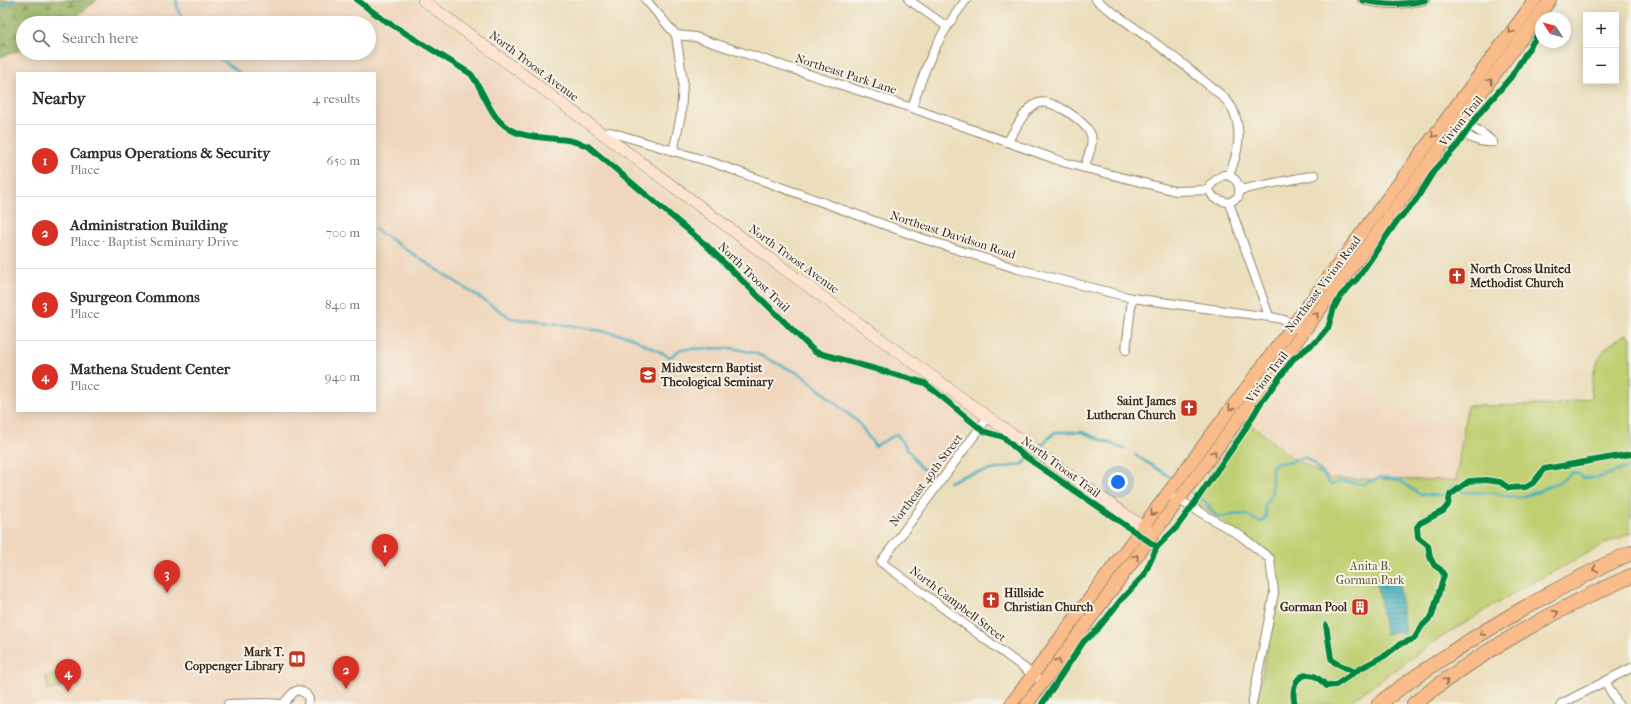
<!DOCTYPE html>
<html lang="en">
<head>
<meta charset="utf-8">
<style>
  :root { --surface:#fff; --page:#f7f7f7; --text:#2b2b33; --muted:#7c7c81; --line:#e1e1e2; --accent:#d93025 }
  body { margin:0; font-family:"IM FELL French Canon",serif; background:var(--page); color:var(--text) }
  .controls { position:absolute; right:12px; top:12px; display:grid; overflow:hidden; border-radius:0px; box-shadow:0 2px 10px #0003 }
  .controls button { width:36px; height:36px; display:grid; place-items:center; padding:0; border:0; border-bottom:1px solid var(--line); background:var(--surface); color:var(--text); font:20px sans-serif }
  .compass { position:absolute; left:1535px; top:12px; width:36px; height:36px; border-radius:50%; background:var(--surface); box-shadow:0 2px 10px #0003; rotate:306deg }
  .you { position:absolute; left:1118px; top:482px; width:14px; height:14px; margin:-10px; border:3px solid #fff; border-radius:50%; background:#1a73e8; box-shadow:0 0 0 6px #1a73e833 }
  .badge { display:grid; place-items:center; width:26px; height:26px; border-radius:50%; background:var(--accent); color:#fff; font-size:13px; font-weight:700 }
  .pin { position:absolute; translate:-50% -33px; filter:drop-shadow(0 1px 2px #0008) }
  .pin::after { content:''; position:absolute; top:21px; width:14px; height:12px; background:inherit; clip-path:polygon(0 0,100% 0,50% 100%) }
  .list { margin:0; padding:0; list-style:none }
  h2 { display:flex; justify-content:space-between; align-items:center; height:52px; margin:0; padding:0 16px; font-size:17px }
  h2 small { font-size:13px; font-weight:400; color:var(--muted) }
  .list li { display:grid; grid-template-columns:26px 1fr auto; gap:12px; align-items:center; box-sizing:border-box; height:72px; padding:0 16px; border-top:1px solid var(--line) }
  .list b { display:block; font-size:15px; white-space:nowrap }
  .list p { margin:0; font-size:13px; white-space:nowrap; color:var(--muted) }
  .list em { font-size:13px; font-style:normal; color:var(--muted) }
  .icon { flex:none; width:22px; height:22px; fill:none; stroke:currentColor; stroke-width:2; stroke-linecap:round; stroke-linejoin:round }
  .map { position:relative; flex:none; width:1631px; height:704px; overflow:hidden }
  .search { position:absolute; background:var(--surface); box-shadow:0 2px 10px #0003; left:16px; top:16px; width:360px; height:44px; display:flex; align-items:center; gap:10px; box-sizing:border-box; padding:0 14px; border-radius:22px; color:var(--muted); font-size:15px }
  .panel { position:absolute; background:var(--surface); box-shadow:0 2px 10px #0003; left:16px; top:72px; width:360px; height:340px; border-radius:0px }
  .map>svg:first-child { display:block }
</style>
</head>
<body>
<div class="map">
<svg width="1631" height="704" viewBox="0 0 1631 704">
  <defs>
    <pattern id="forest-firs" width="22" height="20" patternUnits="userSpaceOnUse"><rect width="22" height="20" fill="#97b263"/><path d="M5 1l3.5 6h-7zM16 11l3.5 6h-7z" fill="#7c9151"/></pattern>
    <pattern id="water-rules" width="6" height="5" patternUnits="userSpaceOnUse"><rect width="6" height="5" fill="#40adbe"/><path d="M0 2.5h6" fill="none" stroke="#378d9a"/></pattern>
  </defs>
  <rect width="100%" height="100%" fill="#f7f3e8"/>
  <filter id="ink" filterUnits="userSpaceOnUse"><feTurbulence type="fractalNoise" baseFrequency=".025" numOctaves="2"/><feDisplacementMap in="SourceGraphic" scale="8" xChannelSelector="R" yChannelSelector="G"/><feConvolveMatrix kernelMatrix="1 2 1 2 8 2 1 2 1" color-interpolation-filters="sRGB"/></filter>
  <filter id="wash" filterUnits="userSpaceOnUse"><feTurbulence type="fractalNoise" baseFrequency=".012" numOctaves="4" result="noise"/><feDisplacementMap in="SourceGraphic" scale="16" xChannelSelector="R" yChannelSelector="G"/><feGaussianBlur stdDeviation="0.9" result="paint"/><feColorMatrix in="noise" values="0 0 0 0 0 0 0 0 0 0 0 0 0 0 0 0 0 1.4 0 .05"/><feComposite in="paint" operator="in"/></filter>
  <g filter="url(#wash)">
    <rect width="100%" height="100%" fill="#ebdebb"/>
    <g fill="#f0d6bc" fill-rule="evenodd">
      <path d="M0,0H410L564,114L673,202L977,415L870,546L814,506L710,656L768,704H0ZM23,23H369V53H23ZM17,73H375V411H17Z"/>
      <path d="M1297,347L1388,405L1414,418L1460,425L1456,480L1332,479L1290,456L1244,418Z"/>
    </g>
    <g fill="#bfcf71" stroke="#7d7c48">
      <path d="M1626,334L1631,337V533L1603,545L1512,594L1431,644L1347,704H1256L1272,625L1268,622L1274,593L1270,559L1224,522L1191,499L1249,423L1290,456L1331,479L1456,480L1467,406L1553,405L1591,398C1590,383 1595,360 1606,348C1611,343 1619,338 1626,334Z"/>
      <path d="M63,673L65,687L48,690L46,676Z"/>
    </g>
    <path fill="url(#forest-firs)" stroke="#696e40" d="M0,0H97L68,23H23V49L0,57Z"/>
    <path fill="url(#water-rules)" stroke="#3e6c6e" d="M1398,577L1405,632L1385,634L1377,580Z"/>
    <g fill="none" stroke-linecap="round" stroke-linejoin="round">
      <g stroke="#40adbe" stroke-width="2.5">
        <path d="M176,0L178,10L187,23"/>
        <path d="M0,8L15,0"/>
        <path d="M212,53L240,73"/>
        <path d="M375,229L511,318L580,327L628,336L670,357L681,349L731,348L755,353L802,375L858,422L875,446L897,434L920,467L936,476"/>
        <path d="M1038,448L1055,432H1082L1124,449"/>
        <path d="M1135,455L1172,478"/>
        <path d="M949,482L966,475L1023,464L1033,454"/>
        <path d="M1191,492L1207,503L1212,512L1219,517C1228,516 1237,513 1246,515C1252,517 1255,521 1261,522L1266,517L1265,505L1272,493V467L1277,462L1287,463L1304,457L1315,464L1331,485L1340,481L1364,484L1381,477L1399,480L1419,494L1440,496L1445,494L1453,486H1459L1463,492L1494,493L1516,498L1535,493L1563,480L1573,472L1579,474L1583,478H1598L1631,466"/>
      </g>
    </g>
  </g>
  <g filter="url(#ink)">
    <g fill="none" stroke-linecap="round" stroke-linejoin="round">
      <defs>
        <g id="street">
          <path d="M646,0L676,35L683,81L681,115L673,152"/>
          <path d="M909,0L946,26"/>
          <path d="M1096,0C1133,27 1171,53 1206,83C1215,90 1228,99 1233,110C1243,132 1238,154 1229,175"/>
          <path d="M1362,0C1384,5 1403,6 1425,0"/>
          <path d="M676,35L695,37L912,108L1066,163L1175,191L1209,190"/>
          <path d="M912,108C926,64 937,37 966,0"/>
          <path d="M1456,122C1459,125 1458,127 1461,130C1468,139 1482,143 1493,142"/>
          <path d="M1458,124C1468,122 1486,135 1493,142"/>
          <path d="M602,134L610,132L714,163L921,238L1018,269L1132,298L1277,318L1287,321L1303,332"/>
          <path d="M1008,141C1016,129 1023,111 1036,104C1050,96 1087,122 1091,135C1094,145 1087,159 1084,168"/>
          <path d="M1223,175C1235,175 1243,186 1238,197L1229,203L1214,198L1209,190L1211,184Z"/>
          <path d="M1239,190L1315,175"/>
          <path d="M1229,203L1269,316"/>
          <path d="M1126,350L1132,298"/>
          <path d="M988,417L881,562L1043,682"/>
          <path d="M1174,497L1241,536L1270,559L1274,593L1252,704"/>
          <path d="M1605,681L1618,704"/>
          <path d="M228,704L265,703L281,704"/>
          <path d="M283,704L294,692L299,690L306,694L309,699L308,704"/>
          <path d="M1561,704L1631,668"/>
        </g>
        <path id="secondary" d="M423,0L776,263L988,417L1150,532"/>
        <g id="primary">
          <path d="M1011,704L1535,0"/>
          <path d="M1027,704L1550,0"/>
        </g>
        <g id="highway">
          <path d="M1379,704C1407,681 1436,663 1466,643C1519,610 1573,579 1631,553"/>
          <path d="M1414,704C1479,652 1555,610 1631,576"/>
        </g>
      </defs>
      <use href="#street" stroke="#93846c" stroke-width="10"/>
      <use href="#secondary" stroke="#93846c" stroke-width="12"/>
      <use href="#primary" stroke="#93846c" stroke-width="14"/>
      <use href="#highway" stroke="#93846c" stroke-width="16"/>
      <use href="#street" stroke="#fff" stroke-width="8"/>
      <use href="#secondary" stroke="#fde4d0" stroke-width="11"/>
      <use href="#primary" stroke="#f9bc8a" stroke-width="12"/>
      <use href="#highway" stroke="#f9bc8a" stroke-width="14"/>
      <defs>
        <g id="cycleway">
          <path d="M357,0L381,18L471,74C481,87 486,104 496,117C515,141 541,136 567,140C574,141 581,144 588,146L706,245L815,352L925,383L983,431L1003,437L1023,455L1157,547"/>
          <path d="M1362,0C1384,5 1403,6 1425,0"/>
          <path d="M1326,625L1331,658L1334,662L1355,672"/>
          <path d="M1042,704L1084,641L1097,630L1120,601L1144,575L1157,547L1176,528L1191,508L1243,433L1260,404L1293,359L1319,339L1328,328L1334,308L1341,295L1357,279L1397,221L1414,203L1434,171L1457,146L1478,115L1511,77L1541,29"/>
          <path d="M1295,704C1291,691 1295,670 1314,676C1318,677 1323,683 1327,686L1336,685L1361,668L1386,655L1400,644L1414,639L1422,626L1432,616L1444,575L1441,570L1434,565L1430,557L1428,545L1418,537L1417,527L1420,523L1443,511L1448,505L1450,495L1469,481L1486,480L1500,482L1509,488L1526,487L1533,483L1544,469L1631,454"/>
        </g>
      </defs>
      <use href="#cycleway" stroke="#f7f3e8" stroke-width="8"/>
      <use href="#cycleway" stroke="#00873e" stroke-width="6"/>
    </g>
    <defs><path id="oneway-chevron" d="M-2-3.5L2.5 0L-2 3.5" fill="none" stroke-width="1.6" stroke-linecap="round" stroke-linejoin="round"/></defs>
    <g stroke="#906c4f">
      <use href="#oneway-chevron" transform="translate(1511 31) rotate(127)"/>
      <use href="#oneway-chevron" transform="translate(1490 81) rotate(-54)"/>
      <use href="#oneway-chevron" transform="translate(1434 135) rotate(127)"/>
      <use href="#oneway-chevron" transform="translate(1316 315) rotate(-53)"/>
      <use href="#oneway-chevron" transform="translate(1231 408) rotate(127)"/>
      <use href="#oneway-chevron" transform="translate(1214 453) rotate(-53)"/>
      <use href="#oneway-chevron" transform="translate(1153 513) rotate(127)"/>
      <use href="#oneway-chevron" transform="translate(1136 557) rotate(-53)"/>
      <use href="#oneway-chevron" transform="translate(1595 569) rotate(156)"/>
      <use href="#oneway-chevron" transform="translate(1556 613) rotate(-27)"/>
      <use href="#oneway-chevron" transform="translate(1482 633) rotate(147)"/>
      <use href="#oneway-chevron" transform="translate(1058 661) rotate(-53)"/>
      <use href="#oneway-chevron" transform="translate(1446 681) rotate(-35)"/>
    </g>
  </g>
  <defs>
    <symbol id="church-square" viewBox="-11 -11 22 22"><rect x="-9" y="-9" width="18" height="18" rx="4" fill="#c8321e" stroke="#f7f3e8"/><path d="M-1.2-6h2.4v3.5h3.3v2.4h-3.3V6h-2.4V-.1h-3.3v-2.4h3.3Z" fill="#fff"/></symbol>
    <symbol id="university-square" viewBox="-11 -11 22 22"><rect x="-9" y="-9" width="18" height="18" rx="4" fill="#c8321e" stroke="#f7f3e8"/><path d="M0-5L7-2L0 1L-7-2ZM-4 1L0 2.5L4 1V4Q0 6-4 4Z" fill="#fff"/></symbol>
    <symbol id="building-square" viewBox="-11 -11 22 22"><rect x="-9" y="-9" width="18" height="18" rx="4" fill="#c8321e" stroke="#f7f3e8"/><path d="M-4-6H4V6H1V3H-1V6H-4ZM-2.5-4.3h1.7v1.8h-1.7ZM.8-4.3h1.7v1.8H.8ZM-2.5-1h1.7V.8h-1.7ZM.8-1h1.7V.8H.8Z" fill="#fff"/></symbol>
    <symbol id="library-square" viewBox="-11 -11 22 22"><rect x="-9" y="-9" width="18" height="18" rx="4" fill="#c8321e" stroke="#f7f3e8"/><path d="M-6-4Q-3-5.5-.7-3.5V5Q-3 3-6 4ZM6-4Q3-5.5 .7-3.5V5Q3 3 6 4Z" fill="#fff"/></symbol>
  </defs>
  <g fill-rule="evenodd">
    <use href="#church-square" x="1447" y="266" width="20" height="20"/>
    <use href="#university-square" x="638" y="365" width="20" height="20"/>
    <use href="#church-square" x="1179" y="398" width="20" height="20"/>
    <use href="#church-square" x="981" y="590" width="20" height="20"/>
    <use href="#building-square" x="1350" y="597" width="20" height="20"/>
    <use href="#library-square" x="287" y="649" width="20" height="20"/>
  </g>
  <g text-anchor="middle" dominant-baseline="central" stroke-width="4" stroke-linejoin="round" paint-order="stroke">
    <g font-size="12" fill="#3b2a1e" stroke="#f7f3e8">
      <text transform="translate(534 66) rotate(37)">North Troost Avenue</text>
      <text transform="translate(846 74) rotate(18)">Northeast Park Lane</text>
      <text transform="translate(1461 121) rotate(-51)">Vivion Trail</text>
      <text transform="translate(953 235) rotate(18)">Northeast Davidson Road</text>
      <text transform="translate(794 259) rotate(36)">North Troost Avenue</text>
      <text transform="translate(754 277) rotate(44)">North Troost Trail</text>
      <text transform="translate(1323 284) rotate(-53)">Northeast Vivion Road</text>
      <text transform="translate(1267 377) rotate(-53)">Vivion Trail</text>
      <text transform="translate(1061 467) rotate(36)">North Troost Trail</text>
      <text transform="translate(926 480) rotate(-53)">Northeast 49th Street</text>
      <text transform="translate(958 604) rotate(37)">North Campbell Street</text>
    </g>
    <g font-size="12" font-weight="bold" fill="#3b2a1e" stroke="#f7f3e8" text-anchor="start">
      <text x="1470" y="269">North Cross United<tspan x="1470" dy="14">Methodist Church</tspan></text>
      <text x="661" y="368">Midwestern Baptist<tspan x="661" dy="14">Theological Seminary</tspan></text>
      <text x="1176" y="401" text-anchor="end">Saint James<tspan x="1176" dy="14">Lutheran Church</tspan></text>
      <text x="1004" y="593">Hillside<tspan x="1004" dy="14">Christian Church</tspan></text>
      <text x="1347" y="607" text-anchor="end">Gorman Pool</text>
      <text x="284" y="652" text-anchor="end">Mark T.<tspan x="284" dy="14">Coppenger Library</tspan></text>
    </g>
    <g font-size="12" fill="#5c5333" stroke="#f7f3e8">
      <text x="1370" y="566">Anita B.<tspan x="1370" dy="14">Gorman Park</tspan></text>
    </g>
  </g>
</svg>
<div class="controls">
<button>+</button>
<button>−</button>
</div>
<svg class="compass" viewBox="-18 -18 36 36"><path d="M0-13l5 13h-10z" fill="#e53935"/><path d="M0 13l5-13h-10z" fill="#7c7c81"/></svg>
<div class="you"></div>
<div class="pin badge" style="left:385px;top:567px">1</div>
<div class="pin badge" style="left:346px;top:689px">2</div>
<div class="pin badge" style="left:167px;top:593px">3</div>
<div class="pin badge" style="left:68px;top:692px">4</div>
<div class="search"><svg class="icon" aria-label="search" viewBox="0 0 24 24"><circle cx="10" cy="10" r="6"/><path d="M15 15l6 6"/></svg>Search here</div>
<section class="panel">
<h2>Nearby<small>4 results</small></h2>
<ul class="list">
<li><span class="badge">1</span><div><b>Campus Operations &amp; Security</b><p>Place</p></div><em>650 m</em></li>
<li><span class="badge">2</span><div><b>Administration Building</b><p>Place · Baptist Seminary Drive</p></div><em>700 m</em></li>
<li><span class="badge">3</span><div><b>Spurgeon Commons</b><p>Place</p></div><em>840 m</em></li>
<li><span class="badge">4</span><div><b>Mathena Student Center</b><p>Place</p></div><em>940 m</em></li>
</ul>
</section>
</div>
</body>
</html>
